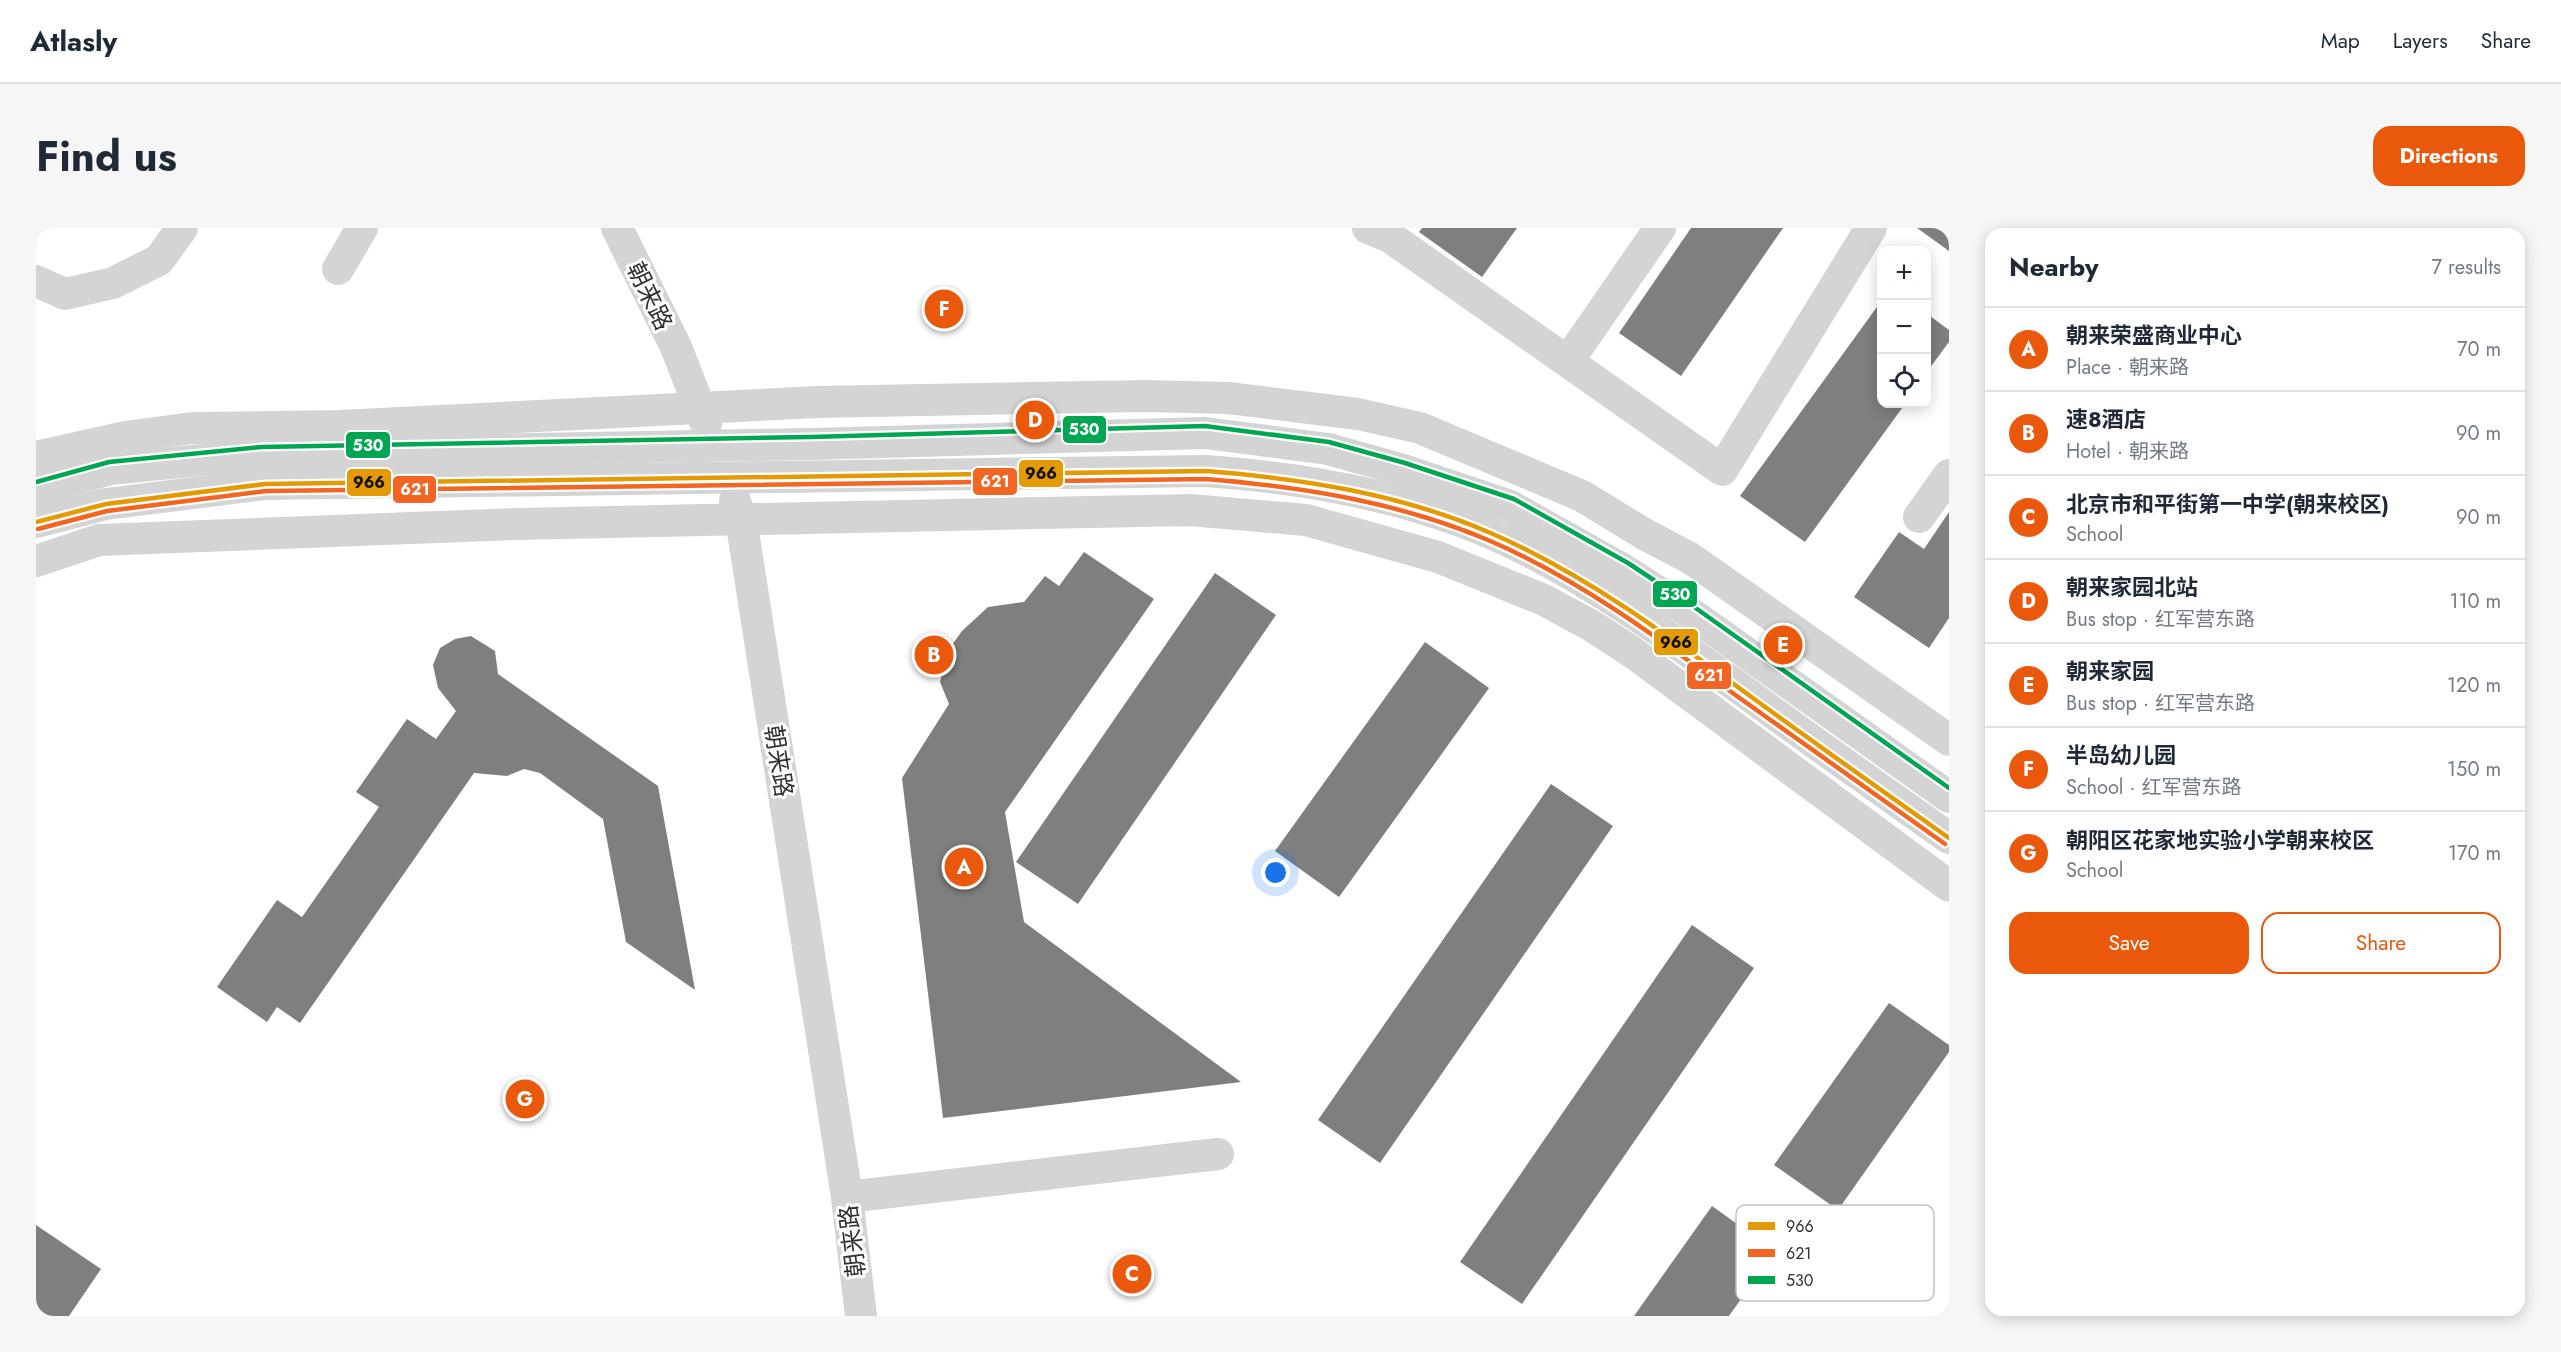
<!DOCTYPE html>
<html lang="en">
<head>
<meta charset="utf-8">
<style>
  :root { --surface:#fff; --page:#f6f6f7; --text:#1f2937; --muted:#747a83; --line:#e0e1e3; --accent:#ea580c }
  body { margin:0; font-family:Jost,"Noto Sans SC",sans-serif; background:var(--page); color:var(--text) }
  .controls { position:absolute; right:18px; top:18px; display:grid; overflow:hidden; border-radius:12px; box-shadow:0 3px 15px #0003 }
  .controls button { width:54px; height:54px; display:grid; place-items:center; padding:0; border:0; border-bottom:2px solid var(--line); background:var(--surface); color:var(--text); font:30px sans-serif }
  .you { position:absolute; left:1240px; top:645px; width:21px; height:21px; margin:-15px; border:4px solid #fff; border-radius:50%; background:#1a73e8; box-shadow:0 0 0 9px #1a73e833 }
  .badge { display:grid; place-items:center; width:39px; height:39px; border-radius:50%; background:var(--accent); color:#fff; font-size:20px; font-weight:700 }
  .pin { position:absolute; translate:-50% -50%; border:3px solid #fff; box-shadow:0 2px 6px #0006 }
  .list { margin:0; padding:0; list-style:none }
  h2 { display:flex; justify-content:space-between; align-items:center; height:78px; margin:0; padding:0 24px; font-size:26px }
  h2 small { font-size:20px; font-weight:400; color:var(--muted) }
  .list li { display:grid; grid-template-columns:39px 1fr auto; gap:18px; align-items:center; box-sizing:border-box; height:84px; padding:0 24px; border-top:2px solid var(--line) }
  .list b { display:block; font-size:22px; white-space:nowrap }
  .list p { margin:0; font-size:20px; white-space:nowrap; color:var(--muted) }
  .list em { font-size:20px; font-style:normal; color:var(--muted) }
  .actions { display:flex; gap:12px; padding:18px 24px }
  .actions a { flex:1; padding:14px 0; border:2px solid var(--accent); border-radius:18px; text-align:center; font-size:21px; color:var(--accent) }
  .actions .main { background:var(--accent); color:#fff }
  .icon { flex:none; width:33px; height:33px; fill:none; stroke:currentColor; stroke-width:2; stroke-linecap:round; stroke-linejoin:round }
  .map { position:relative; flex:none; width:1913px; height:1088px; overflow:hidden; border-radius:18px }
  header { display:flex; align-items:center; gap:36px; box-sizing:border-box; height:84px; padding:0 30px; background:var(--surface); border-bottom:2px solid var(--line) }
  header strong { font-size:28px }
  nav { display:flex; gap:33px; margin-inline-start:auto; font-size:21px }
  .intro { display:flex; align-items:center; justify-content:space-between; box-sizing:border-box; height:144px; padding:0 36px }
  h1 { margin:0; font-size:42px }
  .button { padding:15px 27px; border-radius:18px; background:var(--accent); color:#fff; font-size:21px; font-weight:700 }
  main { display:flex; gap:36px; padding:0 36px }
  aside { flex:1; background:var(--surface); border-radius:18px; box-shadow:0 3px 15px #0003 }
  .map>svg:first-child { display:block }
</style>
</head>
<body>
<header>
<strong>Atlasly</strong>
<nav><a>Map</a><a>Layers</a><a>Share</a></nav>
</header>
<div class="intro"><h1>Find us</h1><a class="button">Directions</a></div>
<main>
<div class="map">
<svg width="1913" height="1088" viewBox="0 0 1913 1088">
  <rect width="100%" height="100%" fill="#fff"/>
  <g fill="#7f7f7f">
    <path d="M1386,0H1481L1446,49L1383,4Z"/>
    <path d="M1655,0H1747L1645,148L1583,105Z"/>
    <path d="M1881,0H1913V23Z"/>
    <path d="M1846,72V176H1869L1769,314L1704,268Z"/>
    <path d="M1890,85L1913,102V114L1890,145Z"/>
    <path d="M1913,284V390L1893,420L1818,369L1863,304L1888,321Z"/>
    <path d="M1048,324L1118,371L969,584L988,694L1205,854L907,890L866,550L913,476L904,454L913,421L926,403L952,379L988,374L1009,348L1023,358Z"/>
    <path d="M1179,345L1240,387L1042,676L980,634Z"/>
    <path d="M435,408L459,423L462,446L622,558L659,762L590,714L567,591L504,545L488,541L471,548L438,545L264,795L241,779L231,794L181,759L241,672L266,689L343,579L320,564L371,491L400,511L420,483L402,460L397,437L404,420L419,411Z"/>
    <path d="M1389,414L1453,460L1303,669L1239,623Z"/>
    <path d="M1515,556L1577,598L1344,935L1282,892Z"/>
    <path d="M1656,697L1718,740L1486,1076L1424,1034Z"/>
    <path d="M1853,775L1913,817V824L1802,982L1738,937Z"/>
    <path d="M1676,978L1739,1023L1693,1088H1598Z"/>
    <path d="M0,997L65,1041L33,1088H0Z"/>
  </g>
  <g fill="none" stroke-linecap="round" stroke-linejoin="round">
    <g stroke="#d4d4d4" stroke-width="32">
      <path d="M581,0L640,119L670,196"/>
      <path d="M1332,0L1354,9L1686,242L1835,0"/>
      <path d="M302,41L326,0"/>
      <path d="M0,53L29,66L77,55L123,32L146,0"/>
      <path d="M1532,133L1624,0"/>
      <path d="M0,229L89,209L156,200L304,198L781,174L1110,168L1192,170L1322,186L1384,200L1546,268L1610,307L1654,330L1913,512"/>
      <path d="M0,262L74,241L225,226L774,216L1169,205L1292,221L1367,242L1474,278L1588,342L1650,382L1913,569"/>
      <path d="M699,273L705,291L811,969L825,1088"/>
      <path d="M1883,289L1913,247"/>
      <path d="M0,294L70,276L229,256L1170,243C1267,250 1367,267 1457,306C1549,347 1629,406 1710,465C1777,514 1845,562 1913,610"/>
      <path d="M0,333L63,312L480,296L1154,282L1270,292L1402,329L1508,372L1556,398L1596,424L1913,658"/>
      <path d="M811,969L1182,926"/>
    </g>
    <defs>
      <path id="bus-1" d="M0,294L70,276L229,256L1170,243C1268,251 1366,266 1457,306C1548,346 1630,406 1710,465C1777,514 1845,562 1913,610"/>
      <path id="bus-2" d="M2,301L71,283L230,263L1170,251C1267,259 1362,274 1452,312C1541,350 1621,409 1698,466C1768,516 1838,566 1909,616"/>
      <path id="bus-3" d="M0,254L73,234L225,219L774,209L1169,198L1293,214L1369,235L1478,271L1592,335L1654,376L1913,560"/>
    </defs>
    <use href="#bus-1" stroke="#fff" stroke-width="9"/>
    <use href="#bus-2" stroke="#fff" stroke-width="9"/>
    <use href="#bus-3" stroke="#fff" stroke-width="9"/>
    <use href="#bus-1" stroke="#e39a05" stroke-width="4.5"/>
    <use href="#bus-2" stroke="#f26522" stroke-width="4.5"/>
    <use href="#bus-3" stroke="#00a651" stroke-width="4.5"/>
  </g>
  <g text-anchor="middle" dominant-baseline="central" stroke-width="6" stroke-linejoin="round" paint-order="stroke">
    <g font-size="24" fill="#303030" stroke="#fff">
      <text transform="translate(614 68) rotate(64)">朝来路</text>
      <text transform="translate(743 533) rotate(81)">朝来路</text>
      <text transform="translate(816 1013) rotate(-97)">朝来路</text>
    </g>
  </g>
  <rect x="1700" y="977" width="198" height="96" rx="9" fill="#fff" stroke="#c1c1c1" stroke-width="1.5"/>
  <rect x="1712" y="994" width="27" height="8" fill="#e39a05"/>
  <rect x="1712" y="1021" width="27" height="8" fill="#f26522"/>
  <rect x="1712" y="1048" width="27" height="8" fill="#00a651"/>
  <g font-size="16" fill="#303030">
    <text x="1750" y="1004">966</text>
    <text x="1750" y="1031">621</text>
    <text x="1750" y="1058">530</text>
  </g>
  <g stroke="#fff" stroke-width="2">
    <rect x="1026" y="187" width="45" height="29" rx="6" fill="#00a651"/>
    <rect x="309" y="203" width="46" height="28" rx="6" fill="#00a651"/>
    <rect x="982" y="231" width="46" height="29" rx="6" fill="#e39a05"/>
    <rect x="936" y="239" width="46" height="29" rx="6" fill="#f26522"/>
    <rect x="310" y="240" width="46" height="29" rx="6" fill="#e39a05"/>
    <rect x="356" y="247" width="45" height="29" rx="6" fill="#f26522"/>
    <rect x="1616" y="352" width="46" height="28" rx="6" fill="#00a651"/>
    <rect x="1617" y="400" width="46" height="28" rx="6" fill="#e39a05"/>
    <rect x="1650" y="433" width="46" height="29" rx="6" fill="#f26522"/>
  </g>
  <g font-size="16" text-anchor="middle" font-weight="bold" fill="#fff">
    <text x="1048" y="207">530</text>
    <text x="332" y="223">530</text>
    <text x="959" y="259">621</text>
    <text x="379" y="267">621</text>
    <text x="1639" y="372">530</text>
    <text x="1673" y="453">621</text>
  </g>
  <g font-size="16" text-anchor="middle" font-weight="bold" fill="#111">
    <text x="1005" y="251">966</text>
    <text x="333" y="260">966</text>
    <text x="1640" y="420">966</text>
  </g>
</svg>
<div class="controls">
<button>+</button>
<button>−</button>
<button><svg class="icon" aria-label="locate" viewBox="0 0 24 24"><circle cx="12" cy="12" r="6"/><path d="M12 2v4M12 18v4M2 12h4M18 12h4"/></svg></button>
</div>
<div class="you"></div>
<div class="pin badge" style="left:928px;top:639px">A</div>
<div class="pin badge" style="left:898px;top:427px">B</div>
<div class="pin badge" style="left:1096px;top:1046px">C</div>
<div class="pin badge" style="left:999px;top:192px">D</div>
<div class="pin badge" style="left:1747px;top:417px">E</div>
<div class="pin badge" style="left:908px;top:81px">F</div>
<div class="pin badge" style="left:489px;top:871px">G</div>
</div>
<aside>
<h2>Nearby<small>7 results</small></h2>
<ul class="list">
<li><span class="badge">A</span><div><b>朝来荣盛商业中心</b><p>Place · 朝来路</p></div><em>70 m</em></li>
<li><span class="badge">B</span><div><b>速8酒店</b><p>Hotel · 朝来路</p></div><em>90 m</em></li>
<li><span class="badge">C</span><div><b>北京市和平街第一中学(朝来校区)</b><p>School</p></div><em>90 m</em></li>
<li><span class="badge">D</span><div><b>朝来家园北站</b><p>Bus stop · 红军营东路</p></div><em>110 m</em></li>
<li><span class="badge">E</span><div><b>朝来家园</b><p>Bus stop · 红军营东路</p></div><em>120 m</em></li>
<li><span class="badge">F</span><div><b>半岛幼儿园</b><p>School · 红军营东路</p></div><em>150 m</em></li>
<li><span class="badge">G</span><div><b>朝阳区花家地实验小学朝来校区</b><p>School</p></div><em>170 m</em></li>
</ul>
<div class="actions"><a class="main">Save</a><a>Share</a></div>
</aside>
</main>
</body>
</html>
